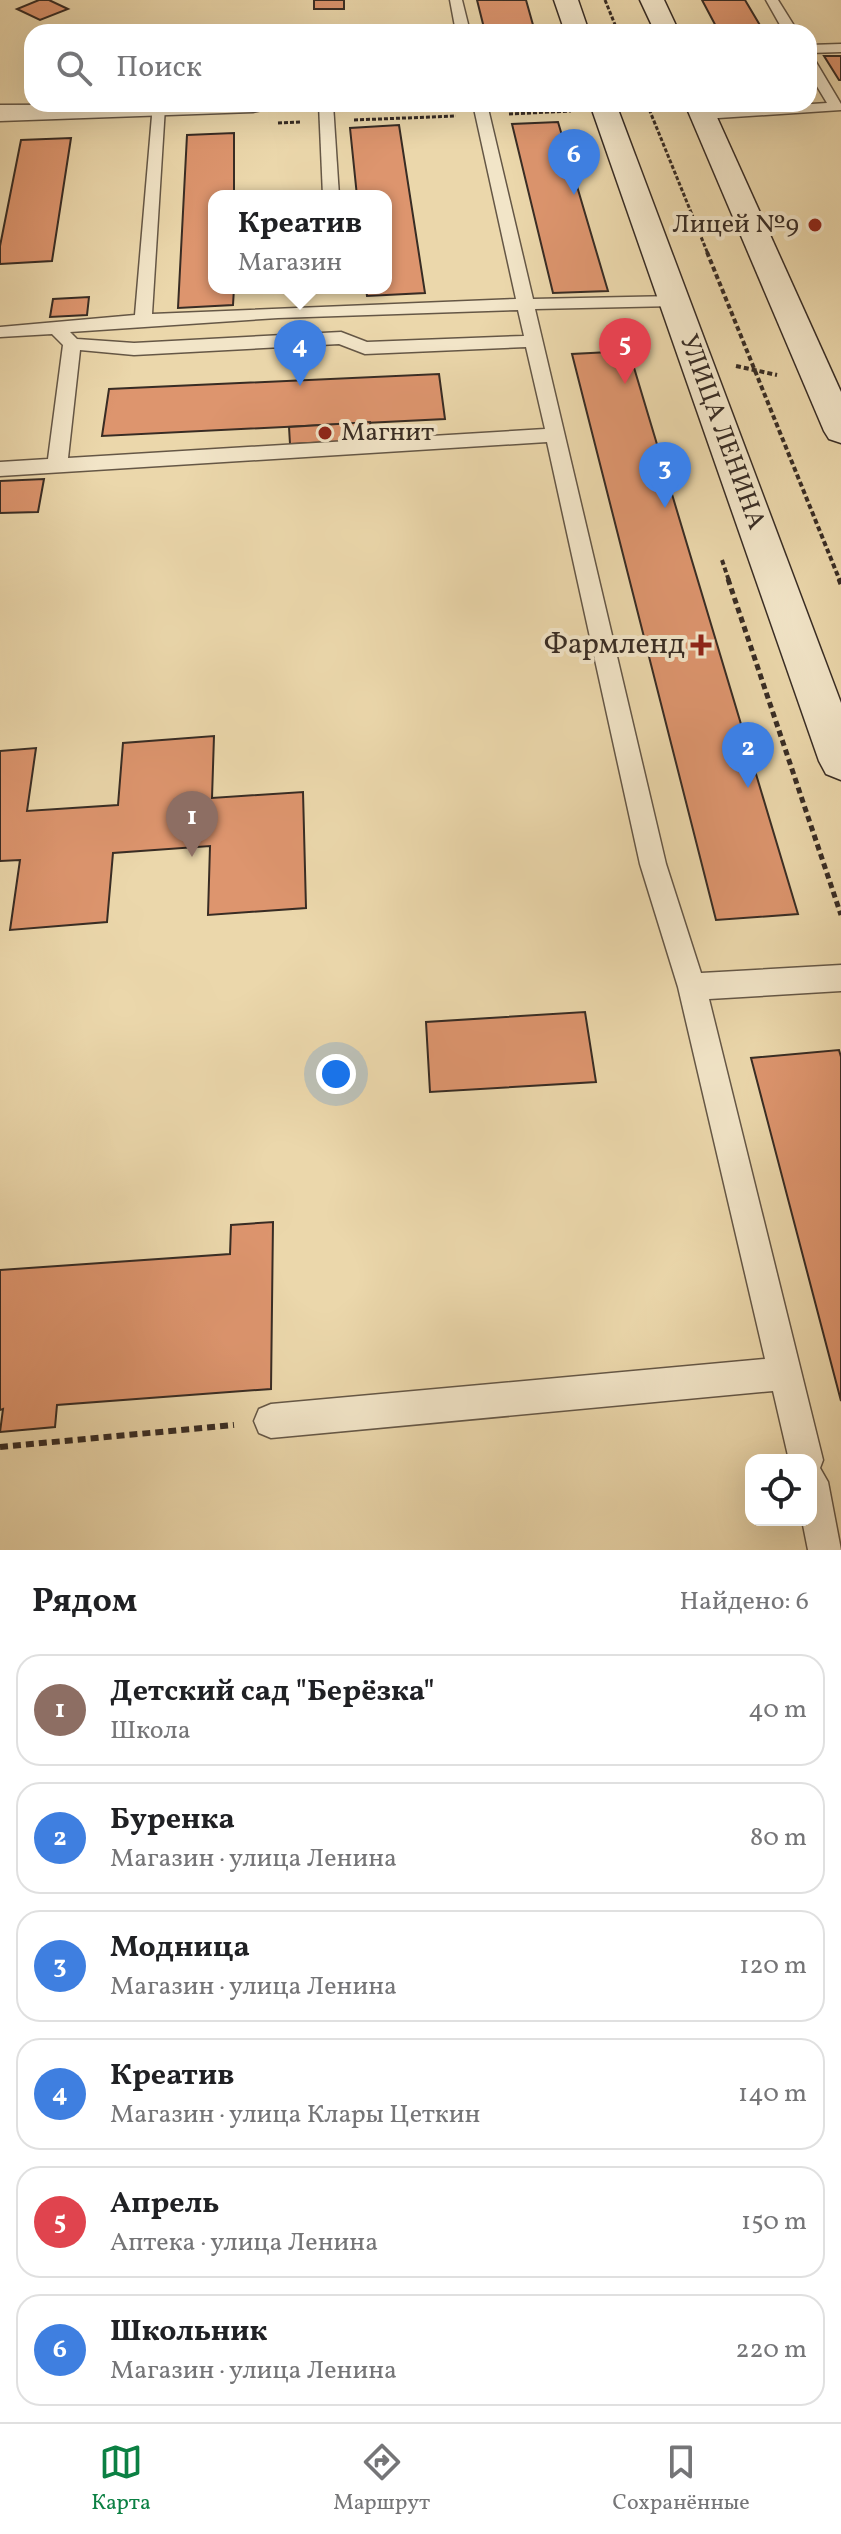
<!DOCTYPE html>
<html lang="ru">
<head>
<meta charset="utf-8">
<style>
  :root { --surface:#fff; --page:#f2f2f2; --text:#202124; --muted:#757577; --line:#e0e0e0; --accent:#0b8043 }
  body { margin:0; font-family:Vollkorn,serif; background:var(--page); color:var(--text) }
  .controls { position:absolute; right:24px; bottom:24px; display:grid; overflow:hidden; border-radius:16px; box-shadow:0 8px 32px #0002 }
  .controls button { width:72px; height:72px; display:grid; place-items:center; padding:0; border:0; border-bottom:2px solid var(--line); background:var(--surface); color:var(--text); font:40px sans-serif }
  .you { position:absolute; left:336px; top:1074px; width:28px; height:28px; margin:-20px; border:6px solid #fff; border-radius:50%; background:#1a73e8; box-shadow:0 0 0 12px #1a73e833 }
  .badge { display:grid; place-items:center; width:52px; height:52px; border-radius:50%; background:var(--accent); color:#fff; font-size:26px; font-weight:700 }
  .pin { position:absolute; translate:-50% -66px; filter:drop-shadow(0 2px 4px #0008) }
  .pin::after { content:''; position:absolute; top:42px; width:28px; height:24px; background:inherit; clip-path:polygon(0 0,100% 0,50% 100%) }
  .popup { position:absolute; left:208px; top:190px; width:184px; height:104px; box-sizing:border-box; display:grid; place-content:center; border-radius:16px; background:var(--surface); filter:drop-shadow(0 2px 6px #0005); font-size:26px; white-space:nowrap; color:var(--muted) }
  .popup b { font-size:30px; color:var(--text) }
  .popup::after { content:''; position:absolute; left:50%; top:100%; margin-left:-16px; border:16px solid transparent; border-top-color:var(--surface) }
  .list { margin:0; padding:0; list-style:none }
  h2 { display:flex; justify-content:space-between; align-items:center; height:104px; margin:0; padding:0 32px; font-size:34px }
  h2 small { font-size:26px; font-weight:400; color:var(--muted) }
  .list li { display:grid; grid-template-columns:52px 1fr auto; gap:24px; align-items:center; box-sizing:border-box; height:112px; margin:0 16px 16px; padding:0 16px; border:2px solid var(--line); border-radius:24px }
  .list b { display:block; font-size:30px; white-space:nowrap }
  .list p { margin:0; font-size:26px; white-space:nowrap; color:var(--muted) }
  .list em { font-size:26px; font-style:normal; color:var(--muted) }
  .icon { flex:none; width:44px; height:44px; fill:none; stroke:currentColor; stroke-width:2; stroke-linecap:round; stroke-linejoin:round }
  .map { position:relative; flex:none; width:841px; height:1550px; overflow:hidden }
  .search { position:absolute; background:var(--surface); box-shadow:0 8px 32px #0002; left:24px; right:24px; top:24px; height:88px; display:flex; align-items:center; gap:20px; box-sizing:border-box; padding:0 28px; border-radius:24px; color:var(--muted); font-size:30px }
  .sheet { height:872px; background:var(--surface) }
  nav { display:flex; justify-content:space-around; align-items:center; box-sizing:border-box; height:112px; border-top:2px solid var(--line); background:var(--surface); font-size:22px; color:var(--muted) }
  nav a { display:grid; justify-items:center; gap:4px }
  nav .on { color:var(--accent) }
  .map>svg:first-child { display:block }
</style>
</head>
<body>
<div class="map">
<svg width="841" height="1550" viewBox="0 0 841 1550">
  <rect width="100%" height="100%" fill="#ebd7ab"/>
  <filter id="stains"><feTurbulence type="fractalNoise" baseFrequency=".0025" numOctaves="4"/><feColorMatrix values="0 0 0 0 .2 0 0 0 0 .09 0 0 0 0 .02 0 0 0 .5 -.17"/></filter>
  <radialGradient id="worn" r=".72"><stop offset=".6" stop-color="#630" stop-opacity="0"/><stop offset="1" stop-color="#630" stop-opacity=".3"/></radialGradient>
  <g fill="#dd956e" stroke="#382c24" stroke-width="2">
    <path d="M39,0H49L68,9L40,20L17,9Z"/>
    <rect x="314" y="0" width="30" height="9"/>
    <path d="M477,0H526L535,32H485Z"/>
    <path d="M702,0H745L764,32H719Z"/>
    <path d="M824,56H841V80H839Z"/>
    <path d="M558,122L608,291L553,293L512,124Z"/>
    <path d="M399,125L425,293L367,296L366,288H386V196H357L350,128Z"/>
    <path d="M234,133V196H214V288H234L233,305L178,308L187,135Z"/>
    <path d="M71,138L52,261L0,264V246L21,140Z"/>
    <path d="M89,297L87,315L50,317L53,299Z"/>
    <path d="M629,351L798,914L716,920L572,354Z"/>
    <path d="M439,374L445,419L102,436L109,389Z"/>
    <path d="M370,422L372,440L290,444L289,427Z"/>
    <path d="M44,479L38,512L0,513V481Z"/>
    <path d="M214,736L212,798L303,792L306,908L208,915L210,846L113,853L107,922L10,930L20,860L0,861V751L36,748L27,811L118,805L123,743Z"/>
    <path d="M585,1012L596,1082L430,1092L426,1022Z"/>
    <path d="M839,1050L841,1057V1401L751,1058Z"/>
    <path d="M273,1222L271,1389L57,1405L55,1427L0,1432L3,1409L0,1410V1270L230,1254L231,1225Z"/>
  </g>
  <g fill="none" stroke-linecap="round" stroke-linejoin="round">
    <defs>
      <g id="service">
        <path d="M450,0H462L470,32H456Z"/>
        <path d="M766,0H778L798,32H784Z"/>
        <path d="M841,44V52L809,53V45Z"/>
        <path d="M809,58L816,62L841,104V110L703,119L696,115L703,111L827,103L809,73Z"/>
        <path d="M153,104H163L165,107L152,314L516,299L473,104H487L533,299L675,296L684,301L675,306L535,309L666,864L701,973L841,965V991L709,999L823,1460L820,1468L828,1482L841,1550H808L802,1520H811V1460H789L773,1391L271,1438L259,1433L254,1421L259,1409L271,1404L765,1359L678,987L640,864L547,442L0,476V462L48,459L63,345L52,334L0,337V327L135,315ZM518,310L524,336L367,342L341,332L134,343L77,339L70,332L278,318ZM339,344L365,354L526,347L545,429L68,458L80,350L134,355Z"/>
        <path d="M319,104H333L339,196H323Z"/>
      </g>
      <path id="tertiary" d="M266,104L262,110L253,112L0,121V105Z"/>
      <g id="secondary">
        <path d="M554,0H578L589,32H565Z"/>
        <path d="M640,0H664L679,32H655Z"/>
        <path d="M590,104H616L841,703V780L826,774L819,761Z"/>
        <path d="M685,104H711L841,392V443L829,439L824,431Z"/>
      </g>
    </defs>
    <use href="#service" stroke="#655746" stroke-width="3"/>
    <use href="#tertiary" stroke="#655746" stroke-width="3"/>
    <use href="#secondary" stroke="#382c24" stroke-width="3"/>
    <g stroke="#382c24" stroke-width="3" stroke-dasharray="4 2" stroke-linecap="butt">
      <path d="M605,0L618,32"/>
      <path d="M647,104L708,254"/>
      <path d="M509,114L571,111"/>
      <path d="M354,120L456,116"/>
      <path d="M278,123L300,122"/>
    </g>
    <g stroke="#382c24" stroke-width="4" stroke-dasharray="5 3" stroke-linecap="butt">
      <path d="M707,252L840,581"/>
      <path d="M736,366L777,375"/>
      <path d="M722,560L729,581"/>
    </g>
    <g stroke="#382c24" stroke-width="5" stroke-dasharray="6 4" stroke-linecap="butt">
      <path d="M728,579L841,915"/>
      <path d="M839,579L841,584"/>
    </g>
    <path stroke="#382c24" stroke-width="6" stroke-dasharray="8 5" stroke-linecap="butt" d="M0,1447L234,1425"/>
    <use href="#service" fill="#f2e5c8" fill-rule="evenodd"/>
    <use href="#tertiary" fill="#f2e5c8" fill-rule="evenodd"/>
    <use href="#secondary" fill="#f2e5c8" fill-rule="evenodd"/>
  </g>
  <g fill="#8f2418" stroke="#f2e5c8" stroke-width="3">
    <circle cx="815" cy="225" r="8"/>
    <circle cx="325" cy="433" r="8"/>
    <path d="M697 633h8v8h8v8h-8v8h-8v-8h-8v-8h8z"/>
  </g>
  <g text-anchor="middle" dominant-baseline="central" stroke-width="8" stroke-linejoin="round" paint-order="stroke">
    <g font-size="26" fill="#382c24" stroke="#f2e5c8" text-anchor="end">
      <text x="799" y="225">Лицей №9</text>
      <text x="341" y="433" text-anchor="start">Магнит</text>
    </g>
    <g font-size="26" fill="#382c24" stroke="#f2e5c8">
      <text transform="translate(722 432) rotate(70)">УЛИЦА ЛЕНИНА</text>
    </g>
    <g font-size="30" fill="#382c24" stroke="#f2e5c8" text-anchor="end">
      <text x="685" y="645">Фармленд</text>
    </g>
  </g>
  <rect width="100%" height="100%" filter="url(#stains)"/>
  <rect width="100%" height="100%" fill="url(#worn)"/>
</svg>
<div class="controls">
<button><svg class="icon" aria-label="locate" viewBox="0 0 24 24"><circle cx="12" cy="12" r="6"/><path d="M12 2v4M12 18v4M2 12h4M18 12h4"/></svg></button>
</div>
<div class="you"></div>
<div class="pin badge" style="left:192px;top:857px;background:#8d6e63">1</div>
<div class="pin badge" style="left:748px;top:788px;background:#3f7fe0">2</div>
<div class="pin badge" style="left:665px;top:508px;background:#3f7fe0">3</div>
<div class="pin badge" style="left:300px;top:386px;background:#3f7fe0">4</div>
<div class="popup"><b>Креатив</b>Магазин</div>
<div class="pin badge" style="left:625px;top:384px;background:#e0444e">5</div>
<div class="pin badge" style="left:574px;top:195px;background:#3f7fe0">6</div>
<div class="search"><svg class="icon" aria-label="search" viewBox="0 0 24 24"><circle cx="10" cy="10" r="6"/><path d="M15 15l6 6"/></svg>Поиск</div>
</div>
<section class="sheet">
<h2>Рядом<small>Найдено: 6</small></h2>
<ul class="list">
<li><span class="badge" style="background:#8d6e63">1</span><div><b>Детский сад &quot;Берёзка&quot;</b><p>Школа</p></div><em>40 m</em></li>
<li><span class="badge" style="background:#3f7fe0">2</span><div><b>Буренка</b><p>Магазин · улица Ленина</p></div><em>80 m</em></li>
<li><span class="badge" style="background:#3f7fe0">3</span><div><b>Модница</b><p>Магазин · улица Ленина</p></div><em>120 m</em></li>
<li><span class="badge" style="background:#3f7fe0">4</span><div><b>Креатив</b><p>Магазин · улица Клары Цеткин</p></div><em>140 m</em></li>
<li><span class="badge" style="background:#e0444e">5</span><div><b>Апрель</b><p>Аптека · улица Ленина</p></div><em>150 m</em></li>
<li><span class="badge" style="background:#3f7fe0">6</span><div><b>Школьник</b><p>Магазин · улица Ленина</p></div><em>220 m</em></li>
</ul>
</section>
<nav>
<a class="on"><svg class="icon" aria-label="map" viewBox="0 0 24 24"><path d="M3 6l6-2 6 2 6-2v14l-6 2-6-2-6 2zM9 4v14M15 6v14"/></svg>Карта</a>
<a><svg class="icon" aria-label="directions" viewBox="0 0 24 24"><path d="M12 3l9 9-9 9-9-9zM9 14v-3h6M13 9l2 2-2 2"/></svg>Маршрут</a>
<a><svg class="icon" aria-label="saved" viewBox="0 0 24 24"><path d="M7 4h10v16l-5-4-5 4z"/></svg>Сохранённые</a>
</nav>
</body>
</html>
